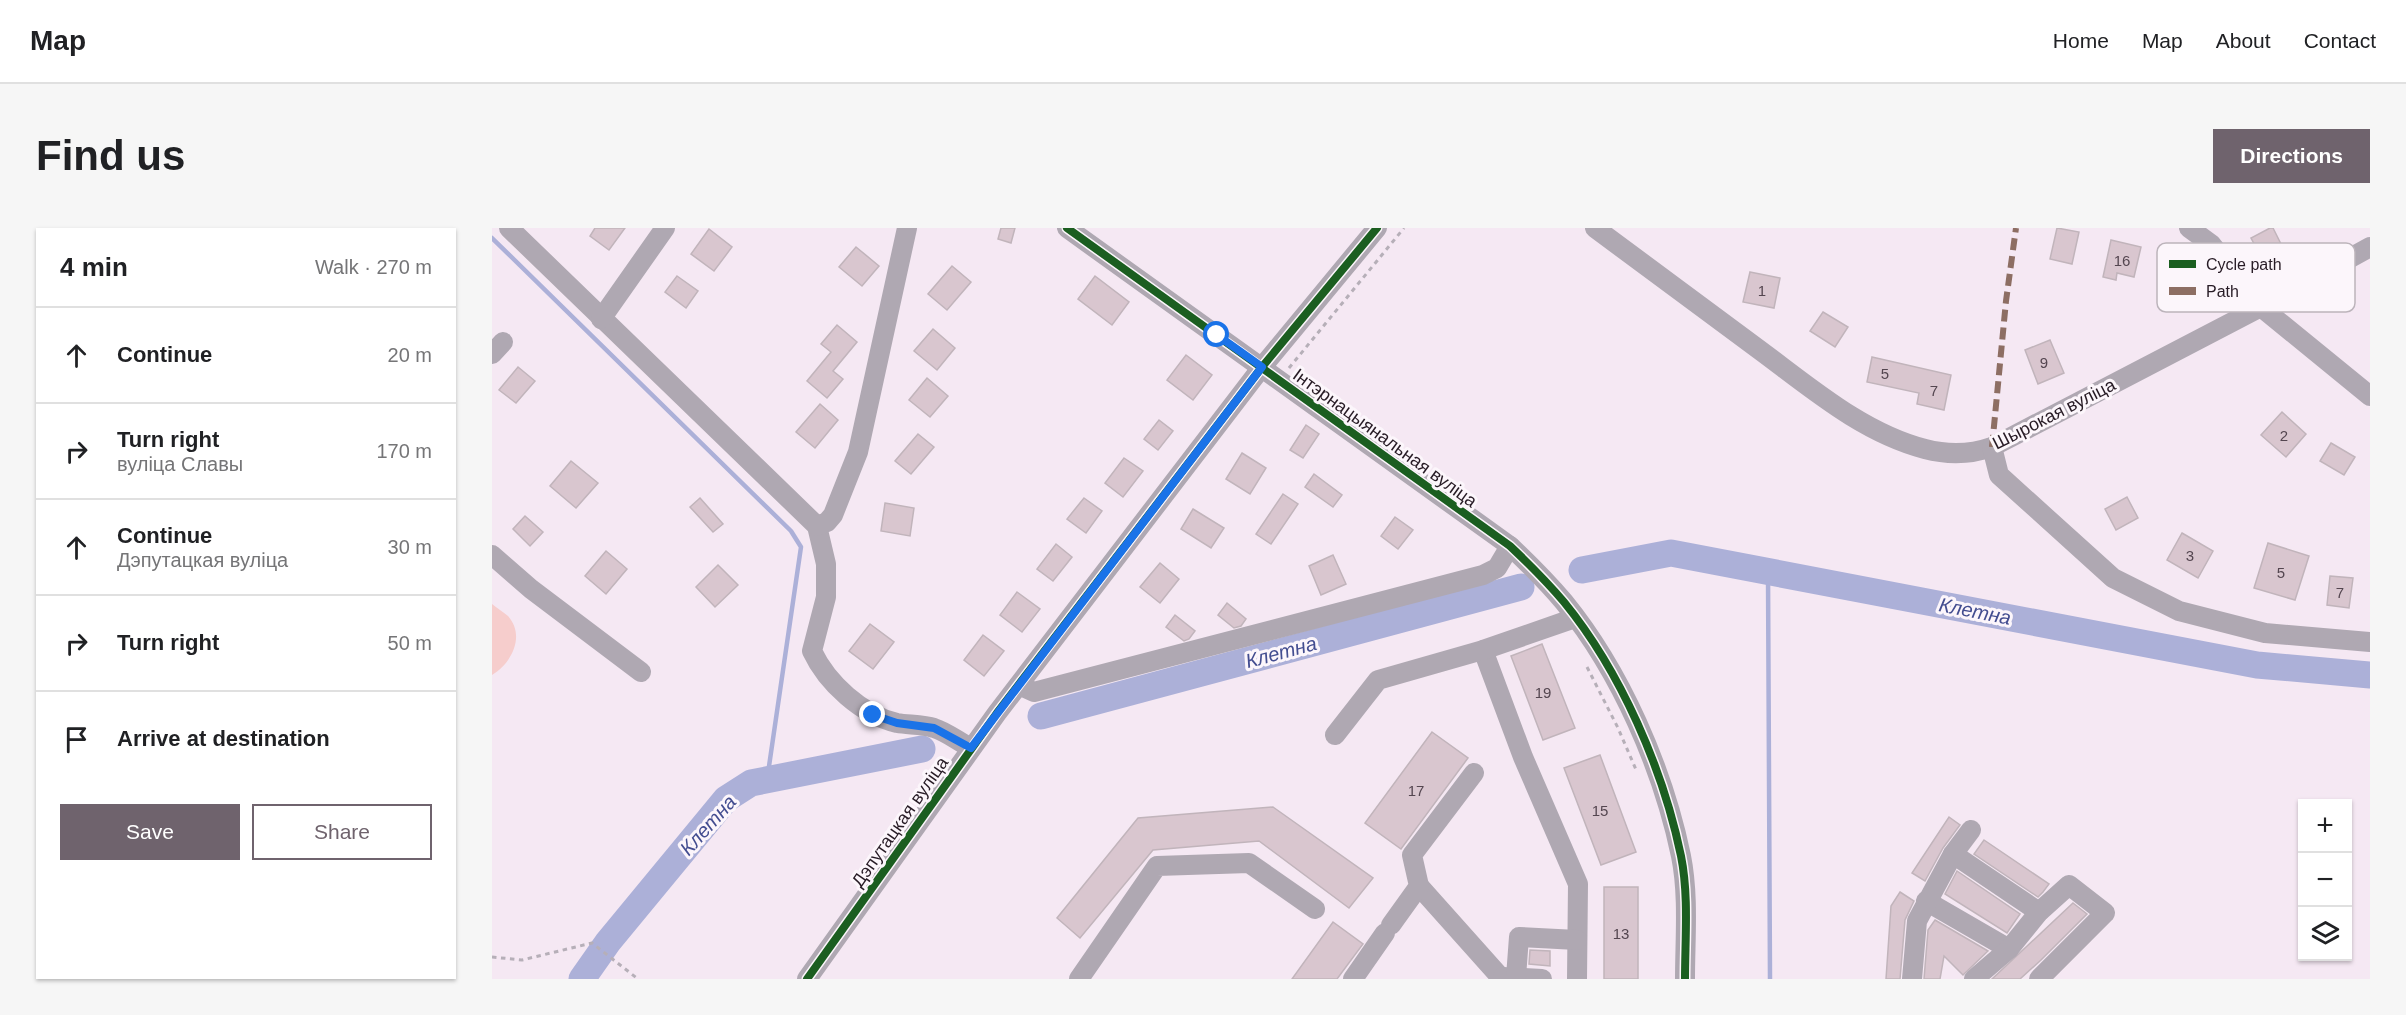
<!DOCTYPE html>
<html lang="en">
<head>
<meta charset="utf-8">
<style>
  :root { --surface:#fff; --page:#f6f6f6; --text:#202124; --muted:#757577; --line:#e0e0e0; --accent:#6f636d }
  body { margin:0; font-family:Arial,sans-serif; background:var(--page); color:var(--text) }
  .controls { position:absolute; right:18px; bottom:18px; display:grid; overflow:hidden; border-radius:0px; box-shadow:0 2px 4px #0004 }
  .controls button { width:54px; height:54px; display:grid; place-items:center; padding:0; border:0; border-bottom:2px solid var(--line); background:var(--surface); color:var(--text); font:30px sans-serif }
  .stop { position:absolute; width:18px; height:18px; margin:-14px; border:4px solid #1a73e8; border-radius:50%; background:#fff }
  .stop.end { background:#1a73e8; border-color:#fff; box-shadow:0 2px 6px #0008 }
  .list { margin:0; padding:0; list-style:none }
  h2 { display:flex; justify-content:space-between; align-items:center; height:78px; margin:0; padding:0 24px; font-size:26px }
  h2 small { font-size:20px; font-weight:400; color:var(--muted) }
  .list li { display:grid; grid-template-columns:39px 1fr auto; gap:18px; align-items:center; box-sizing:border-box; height:96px; padding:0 24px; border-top:2px solid var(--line) }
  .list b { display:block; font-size:22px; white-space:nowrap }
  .list p { margin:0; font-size:20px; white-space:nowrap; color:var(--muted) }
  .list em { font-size:20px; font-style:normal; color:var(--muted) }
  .actions { display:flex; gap:12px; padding:18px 24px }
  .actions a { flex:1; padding:14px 0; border:2px solid var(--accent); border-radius:0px; text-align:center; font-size:21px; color:var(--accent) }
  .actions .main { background:var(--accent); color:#fff }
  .icon { flex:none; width:33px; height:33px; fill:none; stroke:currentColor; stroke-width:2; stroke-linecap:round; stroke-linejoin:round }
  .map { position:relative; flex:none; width:1878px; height:751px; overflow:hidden; border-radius:0px }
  header { display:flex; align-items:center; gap:36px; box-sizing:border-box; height:84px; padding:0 30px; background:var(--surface); border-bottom:2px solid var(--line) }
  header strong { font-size:28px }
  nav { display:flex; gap:33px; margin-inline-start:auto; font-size:21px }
  .intro { display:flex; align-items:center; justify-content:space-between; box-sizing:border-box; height:144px; padding:0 36px }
  h1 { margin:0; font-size:42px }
  .button { padding:15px 27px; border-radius:0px; background:var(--accent); color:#fff; font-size:21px; font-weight:700 }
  main { display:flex; gap:36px; padding:0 36px }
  aside { flex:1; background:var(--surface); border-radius:0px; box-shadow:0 2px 4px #0004 }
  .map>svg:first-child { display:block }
</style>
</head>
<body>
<header>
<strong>Map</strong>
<nav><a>Home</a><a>Map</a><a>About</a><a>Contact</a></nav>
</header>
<div class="intro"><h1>Find us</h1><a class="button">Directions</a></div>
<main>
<aside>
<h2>4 min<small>Walk · 270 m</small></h2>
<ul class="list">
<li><svg class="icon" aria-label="ahead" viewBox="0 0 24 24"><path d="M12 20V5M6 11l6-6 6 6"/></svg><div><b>Continue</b></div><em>20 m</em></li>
<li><svg class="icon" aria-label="right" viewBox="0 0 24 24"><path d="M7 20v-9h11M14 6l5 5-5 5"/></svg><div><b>Turn right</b><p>вуліца Славы</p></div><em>170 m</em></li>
<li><svg class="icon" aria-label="ahead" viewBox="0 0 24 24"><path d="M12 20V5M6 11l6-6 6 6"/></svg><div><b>Continue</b><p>Дэпутацкая вуліца</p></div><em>30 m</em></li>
<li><svg class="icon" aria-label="right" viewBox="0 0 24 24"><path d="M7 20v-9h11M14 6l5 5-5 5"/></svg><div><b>Turn right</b></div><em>50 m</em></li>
<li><svg class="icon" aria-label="arrive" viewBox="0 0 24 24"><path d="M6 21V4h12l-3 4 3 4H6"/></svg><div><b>Arrive at destination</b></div></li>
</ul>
<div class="actions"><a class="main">Save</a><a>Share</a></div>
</aside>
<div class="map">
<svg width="1878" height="751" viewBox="0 0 1878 751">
  <rect width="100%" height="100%" fill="#f5e8f3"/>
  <path fill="#f6cdcc" d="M0,376C5,380 11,384 16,388C34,408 19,436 0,447Z"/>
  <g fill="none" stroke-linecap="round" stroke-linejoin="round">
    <g stroke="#acb0d8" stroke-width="4.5">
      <path d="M0,10L299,303L309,319L275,552"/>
      <path d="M1276,344L1278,751"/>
    </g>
    <g stroke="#acb0d8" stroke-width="27">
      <path d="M1090,342L1179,325L1765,437L1878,447"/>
      <path d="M549,488L1029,359"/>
      <path d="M90,751L116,714L234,571L259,555L430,521"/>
    </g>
  </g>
  <g fill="#d9c6cf" stroke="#c1b4bb" stroke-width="1.5">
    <path d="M103,0H133L117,22L98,8Z"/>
    <path d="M509,0H523L519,15L506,11Z"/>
    <path d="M1565,0L1587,4L1580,36L1558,31Z"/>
    <path d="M1778,0H1781L1795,28L1774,38L1759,10Z"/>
    <path d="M217,1L240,19L222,43L199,26Z"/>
    <path d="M1619,12L1649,19L1642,49L1625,45L1624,52L1611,49Z"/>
    <path d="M364,19L387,38L370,58L347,39Z"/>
    <path d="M460,38L479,54L455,82L436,66Z"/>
    <path d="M1258,44L1288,50L1282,80L1251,74Z"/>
    <path d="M185,48L206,63L194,80L173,64Z"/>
    <path d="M603,48L637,74L620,97L586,71Z"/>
    <path d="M1331,84L1356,99L1343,119L1318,103Z"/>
    <path d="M345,97L365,114L341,143L351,151L335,170L315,153L339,124L329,116Z"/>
    <path d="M441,101L463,120L445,142L422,123Z"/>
    <path d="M1558,112L1572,145L1546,156L1533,122Z"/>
    <path d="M694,127L720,147L701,172L675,152Z"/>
    <path d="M1380,129L1459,147L1452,182L1425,176L1427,165L1375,154Z"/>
    <path d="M26,139L43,153L24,175L7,162Z"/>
    <path d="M435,150L456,168L438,189L417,172Z"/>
    <path d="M328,176L346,192L323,220L304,204Z"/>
    <path d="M1790,184L1814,206L1794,229L1769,207Z"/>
    <path d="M667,192L681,203L666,222L652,211Z"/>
    <path d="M814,197L827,206L811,230L798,222Z"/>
    <path d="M426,206L442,219L419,246L403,233Z"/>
    <path d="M1839,215L1863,229L1852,247L1828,233Z"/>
    <path d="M750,225L774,240L758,266L734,251Z"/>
    <path d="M632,230L651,243L631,269L613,255Z"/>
    <path d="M79,233L106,255L84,280L58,258Z"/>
    <path d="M822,246L850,267L841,279L813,259Z"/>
    <path d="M791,266L806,276L779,316L764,306Z"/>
    <path d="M1635,269L1646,290L1624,302L1613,281Z"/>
    <path d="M208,270L231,296L221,304L198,279Z"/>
    <path d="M592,270L610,283L594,305L575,291Z"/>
    <path d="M393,275L422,280L418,308L389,303Z"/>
    <path d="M701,281L732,300L719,320L689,301Z"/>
    <path d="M33,288L51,304L38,318L21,301Z"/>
    <path d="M903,289L921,302L906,321L889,308Z"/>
    <path d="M1690,305L1721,323L1706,350L1675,332Z"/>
    <path d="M1776,315L1817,328L1803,372L1762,360Z"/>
    <path d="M564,316L580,329L561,353L545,341Z"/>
    <path d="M114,323L135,341L114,366L93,348Z"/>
    <path d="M841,327L854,356L829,367L817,338Z"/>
    <path d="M668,335L687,351L668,375L648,359Z"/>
    <path d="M226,337L246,357L223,379L204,359Z"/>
    <path d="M1838,348L1861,350L1857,380L1835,377Z"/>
    <path d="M525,364L548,381L530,404L508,387Z"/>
    <path d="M735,375L754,391L749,398L742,400L726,387Z"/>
    <path d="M683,387L703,403L697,411L692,413L674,399Z"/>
    <path d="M378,396L402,414L381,441L357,423Z"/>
    <path d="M491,407L512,423L492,448L472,432Z"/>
    <path d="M1050,416L1083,500L1051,512L1019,428Z"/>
    <path d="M940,504L976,530L909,621L873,595Z"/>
    <path d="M1108,527L1144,624L1109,637L1072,540Z"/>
    <path d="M781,579L881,650L857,680L767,613L661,622L588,710L565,690L646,590Z"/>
    <path d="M1457,589L1468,597L1451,620L1433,653L1420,645Z"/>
    <path d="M1492,612L1557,656L1551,664L1546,669L1482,626Z"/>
    <path d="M1465,643L1528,686L1515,705L1453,666Z"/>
    <rect x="1112" y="659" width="34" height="92"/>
    <path d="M1408,664L1422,673L1413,692L1408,751H1394L1399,678Z"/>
    <path d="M1581,675L1595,686L1549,732L1528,751H1500Z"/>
    <path d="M1443,692L1496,723L1471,747L1452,728L1448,751H1432L1436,702Z"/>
    <path d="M841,694L871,716L845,751H800Z"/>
    <path d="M1038,722L1058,723V738L1037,736Z"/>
  </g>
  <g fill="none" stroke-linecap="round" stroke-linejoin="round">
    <g stroke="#b6afb8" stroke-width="3" stroke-dasharray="4.5 4.5" stroke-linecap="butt">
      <path d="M797,140L912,0"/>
      <path d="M1095,439L1126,500L1145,544"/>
      <path d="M0,729L30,732L100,715L146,751"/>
    </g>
    <g stroke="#afa8b2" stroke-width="20">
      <path d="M17,0L325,298L334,336V369L320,423C335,455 370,487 405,495C417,497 431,496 442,500C455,504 467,514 479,520"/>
      <path d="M575,0L1018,318C1037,336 1055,354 1072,374C1129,444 1171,541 1189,628C1197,668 1193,711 1193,751"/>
      <path d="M1103,0C1158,41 1214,82 1269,123C1319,160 1371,205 1433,221C1456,227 1477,227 1500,219L1769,79L1878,19"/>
      <path d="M1697,0L1719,16L1769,79L1878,168"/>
      <path d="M109,91L173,0"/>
      <path d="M0,126L11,114"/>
      <path d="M1500,219L1507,247L1621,350L1687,383L1773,405L1878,414"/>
      <path d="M325,298L335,294L341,287L366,224L415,0"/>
      <path d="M0,327L39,361L149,444"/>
      <path d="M991,422L1031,529L1086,656L1085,751"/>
      <path d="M527,457L542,464L991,347L1005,340L1018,318"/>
      <path d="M843,507L886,452L991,422L1083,390"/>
      <path d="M1461,626L1547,684"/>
      <path d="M927,658L1010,751"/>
      <path d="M1434,673L1517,721"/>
      <path d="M899,697L927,658L920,627L982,545"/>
      <path d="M1011,749L1050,751"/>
      <path d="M1024,749L1027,709L1085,712"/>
      <path d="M315,751L505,485L770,139L885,0"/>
      <path d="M587,751L665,638L757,635L823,681"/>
      <path d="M861,751L893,705"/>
      <path d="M1420,751L1425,693L1461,626L1479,602"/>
      <path d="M1482,751L1517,721L1547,684L1577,657L1613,685L1547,751"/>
    </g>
    <path stroke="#8d6e63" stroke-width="6" stroke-dasharray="12 6" stroke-linecap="butt" d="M1500,219L1514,73L1524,0"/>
    <defs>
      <g id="cycleway">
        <path d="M575,0L1018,318C1037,336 1055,354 1072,374C1129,444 1171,541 1189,628C1197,668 1193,711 1193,751"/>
        <path d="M315,751L505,485L770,139L885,0"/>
      </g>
    </defs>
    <use href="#cycleway" stroke="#fcf6fb" stroke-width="11"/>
    <use href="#cycleway" stroke="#1b5e20" stroke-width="8"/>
  </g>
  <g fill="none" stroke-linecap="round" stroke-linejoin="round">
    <path stroke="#1a73e8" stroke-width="8" d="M381,487L405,495L442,500L479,520L770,139L725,107"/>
  </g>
  <g text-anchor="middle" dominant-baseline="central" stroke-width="6" stroke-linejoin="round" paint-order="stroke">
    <g font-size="15" fill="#544650">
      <text x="1630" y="32">16</text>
      <text x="1270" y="62">1</text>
      <text x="1552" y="134">9</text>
      <text x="1393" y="145">5</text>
      <text x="1442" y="162">7</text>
      <text x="1792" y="207">2</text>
      <text x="1698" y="327">3</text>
      <text x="1789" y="344">5</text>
      <text x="1848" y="364">7</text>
      <text x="1051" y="464">19</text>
      <text x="924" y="562">17</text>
      <text x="1108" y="582">15</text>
      <text x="1129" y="705">13</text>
    </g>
    <g font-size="18" fill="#271b25" stroke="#fcf6fb">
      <text transform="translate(1562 186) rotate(-27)">Шырокая вуліца</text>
      <text transform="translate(893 210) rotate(36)">Інтэрнацыянальная вуліца</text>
      <text transform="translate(408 594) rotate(-55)">Дэпутацкая вуліца</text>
    </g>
    <g font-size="20" font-style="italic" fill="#434d90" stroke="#fcf6fb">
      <text transform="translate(1483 383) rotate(11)">Клетна</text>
      <text transform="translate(789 424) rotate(-15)">Клетна</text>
      <text transform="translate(216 597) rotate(-48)">Клетна</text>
    </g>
  </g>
  <rect x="1665" y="15" width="198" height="69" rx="9" fill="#fcf6fb" stroke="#bcb4bb" stroke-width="1.5"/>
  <rect x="1677" y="32" width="27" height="8" fill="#1b5e20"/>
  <rect x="1677" y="59" width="27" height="8" fill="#8d6e63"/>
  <g font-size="16" fill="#271b25">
    <text x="1714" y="42">Cycle path</text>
    <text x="1714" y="69">Path</text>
  </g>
</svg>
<div class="controls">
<button>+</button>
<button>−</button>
<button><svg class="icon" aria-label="layers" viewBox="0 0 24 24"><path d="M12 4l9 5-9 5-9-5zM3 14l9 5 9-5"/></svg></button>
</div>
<div class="stop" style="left:725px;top:107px"></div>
<div class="stop end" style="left:381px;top:487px"></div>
</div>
</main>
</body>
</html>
